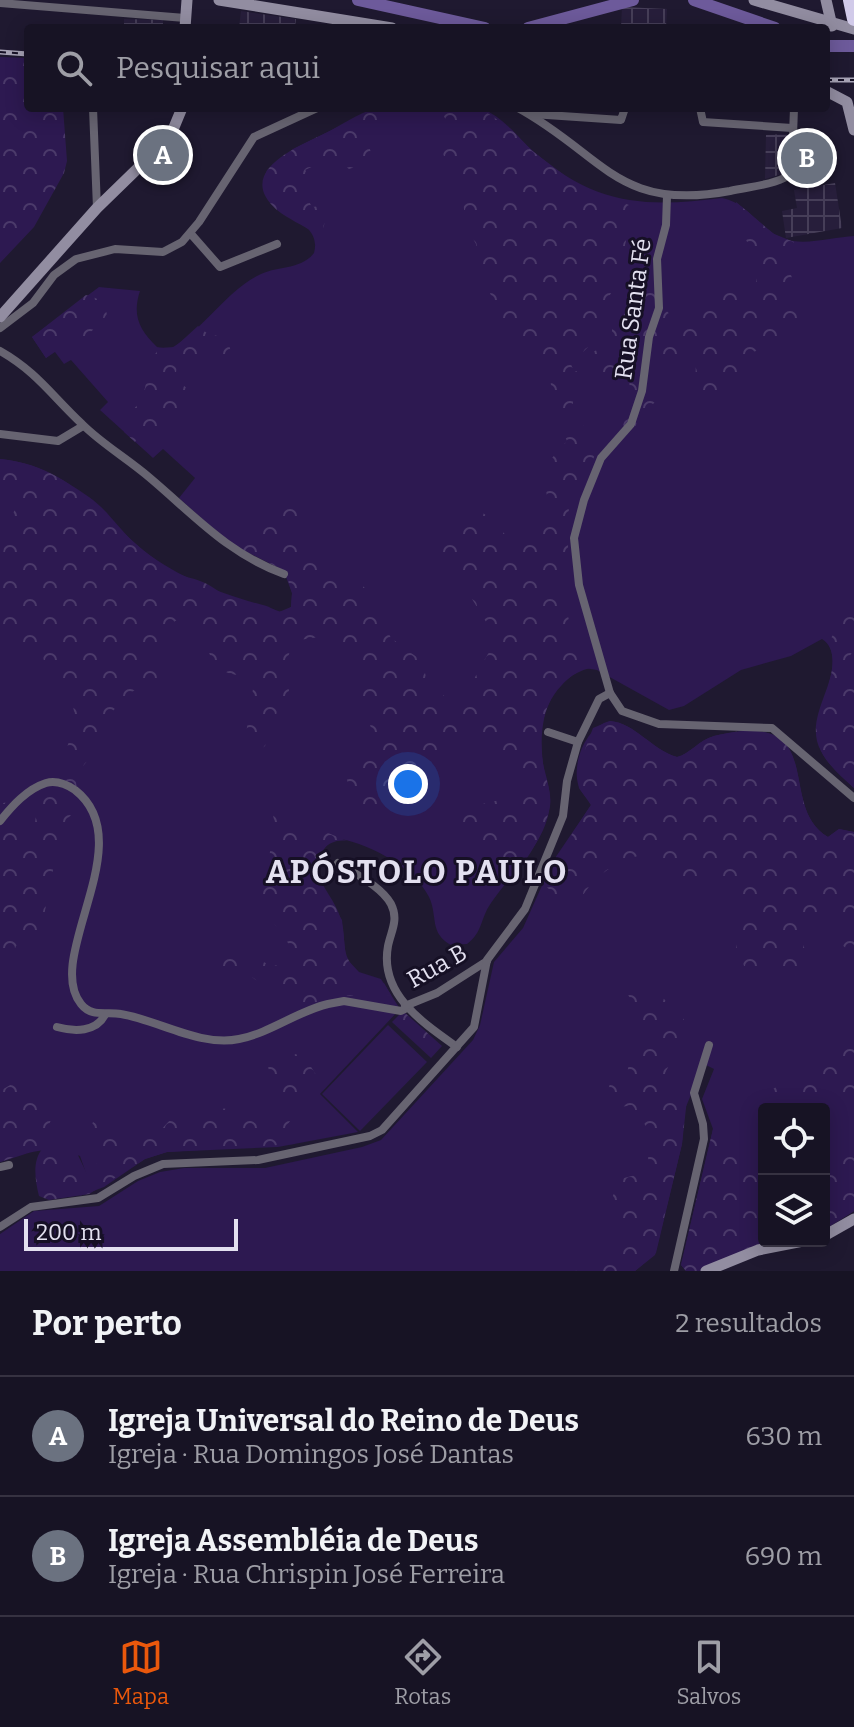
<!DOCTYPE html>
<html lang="pt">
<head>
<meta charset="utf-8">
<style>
  :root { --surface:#171324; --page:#242031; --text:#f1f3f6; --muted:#9e9ea6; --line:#363241; --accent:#ea580c }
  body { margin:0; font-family:Bitter,serif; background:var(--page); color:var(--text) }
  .controls { position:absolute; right:24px; bottom:24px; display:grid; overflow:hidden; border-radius:8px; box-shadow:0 4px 20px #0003 }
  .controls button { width:72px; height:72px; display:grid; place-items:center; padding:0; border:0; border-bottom:2px solid var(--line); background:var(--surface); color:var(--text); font:40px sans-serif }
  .scale { position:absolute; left:24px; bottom:20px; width:214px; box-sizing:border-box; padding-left:8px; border:4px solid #e3e0f0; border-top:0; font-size:22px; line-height:28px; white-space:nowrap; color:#e3e0f0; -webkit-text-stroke:6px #161025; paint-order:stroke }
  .you { position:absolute; left:408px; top:784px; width:28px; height:28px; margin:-20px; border:6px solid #fff; border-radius:50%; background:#1a73e8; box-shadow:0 0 0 12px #1a73e833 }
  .badge { display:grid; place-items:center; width:52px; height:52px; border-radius:50%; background:var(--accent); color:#fff; font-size:26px; font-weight:700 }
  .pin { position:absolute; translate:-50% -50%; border:4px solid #fff; box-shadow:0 2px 8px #0006 }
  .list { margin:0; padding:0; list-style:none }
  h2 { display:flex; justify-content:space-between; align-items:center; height:104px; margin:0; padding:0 32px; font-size:34px }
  h2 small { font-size:26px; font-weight:400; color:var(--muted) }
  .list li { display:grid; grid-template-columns:52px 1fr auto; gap:24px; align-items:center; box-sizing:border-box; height:120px; padding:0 32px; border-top:2px solid var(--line) }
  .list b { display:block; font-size:30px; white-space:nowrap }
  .list p { margin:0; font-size:26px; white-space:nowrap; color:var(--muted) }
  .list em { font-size:26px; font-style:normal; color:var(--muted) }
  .icon { flex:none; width:44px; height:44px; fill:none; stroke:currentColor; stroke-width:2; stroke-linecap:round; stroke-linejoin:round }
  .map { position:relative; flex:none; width:854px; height:1271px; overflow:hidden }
  .search { position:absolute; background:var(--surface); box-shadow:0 4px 20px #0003; left:24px; right:24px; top:24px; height:88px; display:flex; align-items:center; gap:20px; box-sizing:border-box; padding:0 28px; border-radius:8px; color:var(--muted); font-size:30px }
  .sheet { height:344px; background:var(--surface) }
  nav { display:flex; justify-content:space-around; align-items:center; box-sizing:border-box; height:112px; border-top:2px solid var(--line); background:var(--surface); font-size:22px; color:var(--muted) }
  nav a { display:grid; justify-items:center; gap:4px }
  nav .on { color:var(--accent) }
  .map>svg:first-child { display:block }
</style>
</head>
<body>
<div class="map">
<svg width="854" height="1271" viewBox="0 0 854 1271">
  <defs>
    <pattern id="industrial-grid" width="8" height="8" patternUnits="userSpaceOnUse" patternTransform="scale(2)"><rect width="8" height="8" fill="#271e3b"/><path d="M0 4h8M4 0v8" fill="none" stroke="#463e58"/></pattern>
    <pattern id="forest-crowns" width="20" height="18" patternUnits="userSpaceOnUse" patternTransform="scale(2)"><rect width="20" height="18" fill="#2d1951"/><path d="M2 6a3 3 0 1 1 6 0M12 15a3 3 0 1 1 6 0" fill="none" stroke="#4b3a6a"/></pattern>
  </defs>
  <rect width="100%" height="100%" fill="#1f1930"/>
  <g fill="url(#industrial-grid)">
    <path d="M622,7L667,9L666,28H621Z"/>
    <path d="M241,11L296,19L295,28H239Z"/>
    <path d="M124,19L163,20V28H124Z"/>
    <path d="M787,134L788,166L782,174L765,179L766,135Z"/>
    <path d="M835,183L842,228L786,238L782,211L797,208L794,190Z"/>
  </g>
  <g fill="#2d1951">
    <path d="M376,108C401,108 459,102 481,109C502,115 517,137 533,151C594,205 645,208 722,198C749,203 760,231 785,239C804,246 834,237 854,236V788C842,776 823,762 819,745C810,713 851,658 822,639L791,656L741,670L684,706L669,710L597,670L584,668C546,689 535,726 544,768C547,780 551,792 550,804C547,843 511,873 491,903C480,919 483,932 467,944L451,945C429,933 438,916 429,897C415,868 371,845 341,839L329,843L316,859V875L342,920L346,958L359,972L381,979L400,1009L320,1094L358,1132L278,1147L167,1152L145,1159L104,1187L80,1196L88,1179L80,1156C45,1144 33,1152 0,1162V459C34,462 62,478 89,497C108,510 120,531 137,545C172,575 220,594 263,605C275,608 281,617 291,607L292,593L283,569L229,543L179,498L195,478L163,449L153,458L100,410L108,402L71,360L64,364L55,352L46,358L32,337L99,287L140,291C132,315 139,330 157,347L170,349C203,330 224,294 257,276C276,265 300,271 314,253C325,212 248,217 267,170L293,149Z"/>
    <path d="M610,721C635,723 652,750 677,757C690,754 699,740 714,736C833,708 774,805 828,837L839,829L854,832V1211L824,1230V1109H764V1241H774L699,1271H686L681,1265L713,1129L702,1099L714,1069L704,1064L685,1109L682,1144L656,1253L635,1271H0V1234L34,1211L99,1206L138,1181L160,1172L184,1168H265L362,1147L381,1140L473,1040L480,1025L494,962L523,928L553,861L591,805C588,797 580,793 578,784C572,761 587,726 610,721Z"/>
    <path d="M388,1025L427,1062L360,1131L322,1094Z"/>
  </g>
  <g fill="url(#forest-crowns)">
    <path d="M0,57L28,58V108H63L67,161L64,173L34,227L0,263Z"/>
    <path d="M380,108L384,121L369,147L375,163L359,156L355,167L349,169L333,157L305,170L323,184L307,198L312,207L322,206L328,213L322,231L314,233C303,225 288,219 277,210C234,172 297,147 324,134C341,126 362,110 380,108Z"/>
    <path d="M438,108H480L511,129L531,150L576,184L629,205L632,212L617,284L604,304L592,343L571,364L574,372L581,370L591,353L612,342V318L634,310L644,297L635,273L640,263L651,268L662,306L681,326L695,324L714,290L733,289L746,295L755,290C763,256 736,234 736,202L774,234L794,242C769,269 828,311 791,339C781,346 762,348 750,353L743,386L720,397L695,399L696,356C680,363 664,382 649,356L643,373L655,402L639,418L632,434L623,425L630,391L628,366L585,377L573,393V408L589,436L594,457L585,478L569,500L568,549L560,574L570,626L590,668C546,680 538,723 543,764C545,778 552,792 550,806C545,833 526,863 508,882L495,880L468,839L458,814L461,809L504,799L518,791L519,775C499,744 478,726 441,743C422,779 422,809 371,815C352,805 341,775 348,756L370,741L373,734L359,691L362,673L356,658L319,637L293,641L286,664L290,700L277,712L265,746L254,754L249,752L245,740L255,676C212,677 212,661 199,625L189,620L175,621L162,638L170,640L169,647L144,659L160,676L128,694L112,712L99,731L92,755L75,776L80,806L69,817L76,841L55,860L41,931L16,946L0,988V804L7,802L16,809L24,841L35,823L38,798L50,787L66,752L75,717L73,706L53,686L42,655L34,647L11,638L0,624L4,537L20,496L10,478L0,482V459C86,467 110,538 177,573C184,577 193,578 200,581C212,585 221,594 232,599C248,605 264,605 279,612L291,607L292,593L285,571L229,543L244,535L254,518L275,505L301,500L309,514L294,530L295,543L326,573L346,575L364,587L391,638L422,661L428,685L459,706L494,643L498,634C485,624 481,613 472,599C460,580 439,565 431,543L458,533L465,511L473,508L490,517L514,545L535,541L548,509L544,467L567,441L554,411L549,368L529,344L504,324L485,282L476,244L467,228L461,190L443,154L447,121Z"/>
    <path d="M86,295L104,301L107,315L89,334L58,348L46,358L32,337Z"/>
    <path d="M198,326L208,334L227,338L231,352L210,365L198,356H193L191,360L198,370L193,372L186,362L178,361L175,378L190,391L192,398L177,416L164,415L166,426L153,439L139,436L135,442L124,432L128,414L142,401L151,361L159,348L175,347Z"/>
    <path d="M854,600V650L848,658L854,681V788C843,778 828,765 821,751C801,715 847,677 828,643Z"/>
    <path d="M610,721C635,723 652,750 677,757C690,754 699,740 714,736C832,707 775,807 828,837L839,829L854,832V947L847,949L842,945L849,925L832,908H826L800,936L810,964L778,970L766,963L746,970L736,949L741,915L735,901L714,884L696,877L681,876L648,854C620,858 598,873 583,895L576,892L569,899L550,905V890L542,883L547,872L591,805L579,788L577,771L593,728Z"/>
    <path d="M272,811L298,828L314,827L347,841C330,838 317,851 314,868C321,886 336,901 341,920C347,940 340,951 354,968L338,983L372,988L384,983L391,995L332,996L302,1009L279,984L257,981L245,971L227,973L220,964L221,949L230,943C248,948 263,970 285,965C303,937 263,925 261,898C260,868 281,840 272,811Z"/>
    <path d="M627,978L660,996L678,1010L684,1020L697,1026L694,1034L677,1043L675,1055L666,1071L687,1099L682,1144L655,1255L635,1271H575L604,1267L609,1254L619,1244L612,1198L620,1179L640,1174L655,1181L648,1158L649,1131L632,1105L616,1108L606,1098L612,1076L617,1073L629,1083C622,1061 643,1044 640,1022C639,1008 630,999 623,987Z"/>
    <path d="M403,1011L442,1046L431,1058L392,1022Z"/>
    <path d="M854,1040V1108C817,1081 801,1098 763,1095Z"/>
    <path d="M296,1054L307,1060L316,1075C301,1093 301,1107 288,1124L295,1144L167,1152L145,1159L89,1194L49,1200L39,1196C35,1180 32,1160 43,1148L75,1149L87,1174C107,1159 99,1147 91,1127L93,1122L133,1143L159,1132L170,1120L186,1118L205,1107L230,1109L240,1119H249L266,1130L282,1113L268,1067L276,1060Z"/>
    <path d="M17,1081L49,1095L56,1111L35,1150L0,1162V1091Z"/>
    <path d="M713,1129C726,1152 738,1160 764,1165V1241H774L699,1271H686L681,1265Z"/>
    <path d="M854,1137V1211L824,1230V1169L836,1160Z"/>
  </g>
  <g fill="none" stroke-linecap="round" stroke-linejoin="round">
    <g stroke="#6d5a9b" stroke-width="12">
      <path d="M358,0L485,28"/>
      <path d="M694,0L775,28"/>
      <path d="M528,28L633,0"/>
      <path d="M826,46H854"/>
    </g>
    <g stroke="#676471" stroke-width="8">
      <path d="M0,3L185,18"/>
      <path d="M93,108L97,208"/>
      <path d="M518,108C604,155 617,212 730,191C747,187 768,186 784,178L792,163L794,108"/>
      <path d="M700,108L703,122L792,128"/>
      <path d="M532,114L621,120L625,108"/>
      <path d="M667,196L666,225L657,259L659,308L649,337L642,391L631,424L601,458L584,500L574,538L579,585L610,693L622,711L659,724L772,728L854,798"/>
      <path d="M191,234L220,267L277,244"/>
      <path d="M0,328L33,303L54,275L76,259L115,249L163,252L182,242L199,222L254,137L317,108"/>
      <path d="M0,351C37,372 52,396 82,424C102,444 128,459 150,478C195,516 227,553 284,574"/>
      <path d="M0,434L58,441L83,426"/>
      <path d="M548,732L578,742"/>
      <path d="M0,821C12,806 27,789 46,783C57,780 66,784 75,790C142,842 43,957 81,1004C92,1018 106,1011 121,1014C158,1020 200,1047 239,1039C270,1033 298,1011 328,1004L344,1001L401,1011L407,1008"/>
      <path d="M338,863C355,874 381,886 391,904C399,920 391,931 388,946C379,994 423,1023 457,1047"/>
      <path d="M405,1006L437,993L487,961"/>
      <path d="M57,1027C75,1032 96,1032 105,1015"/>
      <path d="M0,1167L9,1165"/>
      <path d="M0,1227L31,1207L98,1198L134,1176L163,1164L258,1160L370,1136L382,1130L474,1027L487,960L525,909L563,816L567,781L578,742L599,699L610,693"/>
      <path d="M674,1271L704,1139L703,1124L694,1093L709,1045"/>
    </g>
    <g stroke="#928da1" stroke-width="11">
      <path d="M219,0L392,28"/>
      <path d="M754,0L854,29"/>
      <path d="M826,0L832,26"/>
      <path d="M185,28L187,0"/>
      <path d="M826,91L847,102L854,130"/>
      <path d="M0,317L97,208L170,137L182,108"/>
      <path d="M824,1236L854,1219"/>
      <path d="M706,1271L758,1250L803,1241"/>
    </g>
    <path stroke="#d1cae9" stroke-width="14" d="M850,0L854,19"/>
    <defs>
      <g id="rail">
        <path d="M0,52L28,54"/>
        <path d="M826,80H854"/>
      </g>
    </defs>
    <use href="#rail" stroke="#a7a3b5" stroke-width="5"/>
    <use href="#rail" stroke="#161025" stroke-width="2" stroke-dasharray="6" stroke-linecap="butt"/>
  </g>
  <g text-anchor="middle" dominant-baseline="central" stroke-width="6" stroke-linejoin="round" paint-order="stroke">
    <g font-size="24" fill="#e3e0f0" stroke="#161025">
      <text transform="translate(633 309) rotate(-82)">Rua Santa Fé</text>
      <text transform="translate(437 966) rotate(-29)">Rua B</text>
    </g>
    <g font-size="32" font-weight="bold" letter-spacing="2" fill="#e3e0f0" stroke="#161025">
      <text x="417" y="872">APÓSTOLO PAULO</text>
    </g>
  </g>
</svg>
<div class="controls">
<button><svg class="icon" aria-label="locate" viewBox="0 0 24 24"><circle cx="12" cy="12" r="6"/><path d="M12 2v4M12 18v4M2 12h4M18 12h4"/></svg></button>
<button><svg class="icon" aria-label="layers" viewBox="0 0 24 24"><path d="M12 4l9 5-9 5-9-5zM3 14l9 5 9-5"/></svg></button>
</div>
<div class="scale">200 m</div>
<div class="you"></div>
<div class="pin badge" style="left:163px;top:155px;background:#6b7280">A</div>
<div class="pin badge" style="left:807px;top:158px;background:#6b7280">B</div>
<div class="search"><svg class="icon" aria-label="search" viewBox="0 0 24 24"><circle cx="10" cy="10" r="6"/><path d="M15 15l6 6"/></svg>Pesquisar aqui</div>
</div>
<section class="sheet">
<h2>Por perto<small>2 resultados</small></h2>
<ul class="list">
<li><span class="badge" style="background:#6b7280">A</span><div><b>Igreja Universal do Reino de Deus</b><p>Igreja · Rua Domingos José Dantas</p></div><em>630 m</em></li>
<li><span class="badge" style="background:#6b7280">B</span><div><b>Igreja Assembléia de Deus</b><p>Igreja · Rua Chrispin José Ferreira</p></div><em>690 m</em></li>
</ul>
</section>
<nav>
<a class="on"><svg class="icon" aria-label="map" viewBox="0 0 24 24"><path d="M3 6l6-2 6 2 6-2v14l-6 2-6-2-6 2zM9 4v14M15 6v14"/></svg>Mapa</a>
<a><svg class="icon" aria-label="directions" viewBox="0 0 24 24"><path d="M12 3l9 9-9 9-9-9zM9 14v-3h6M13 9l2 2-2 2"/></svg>Rotas</a>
<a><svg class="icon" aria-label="saved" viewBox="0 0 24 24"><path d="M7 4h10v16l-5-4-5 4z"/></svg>Salvos</a>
</nav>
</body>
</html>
